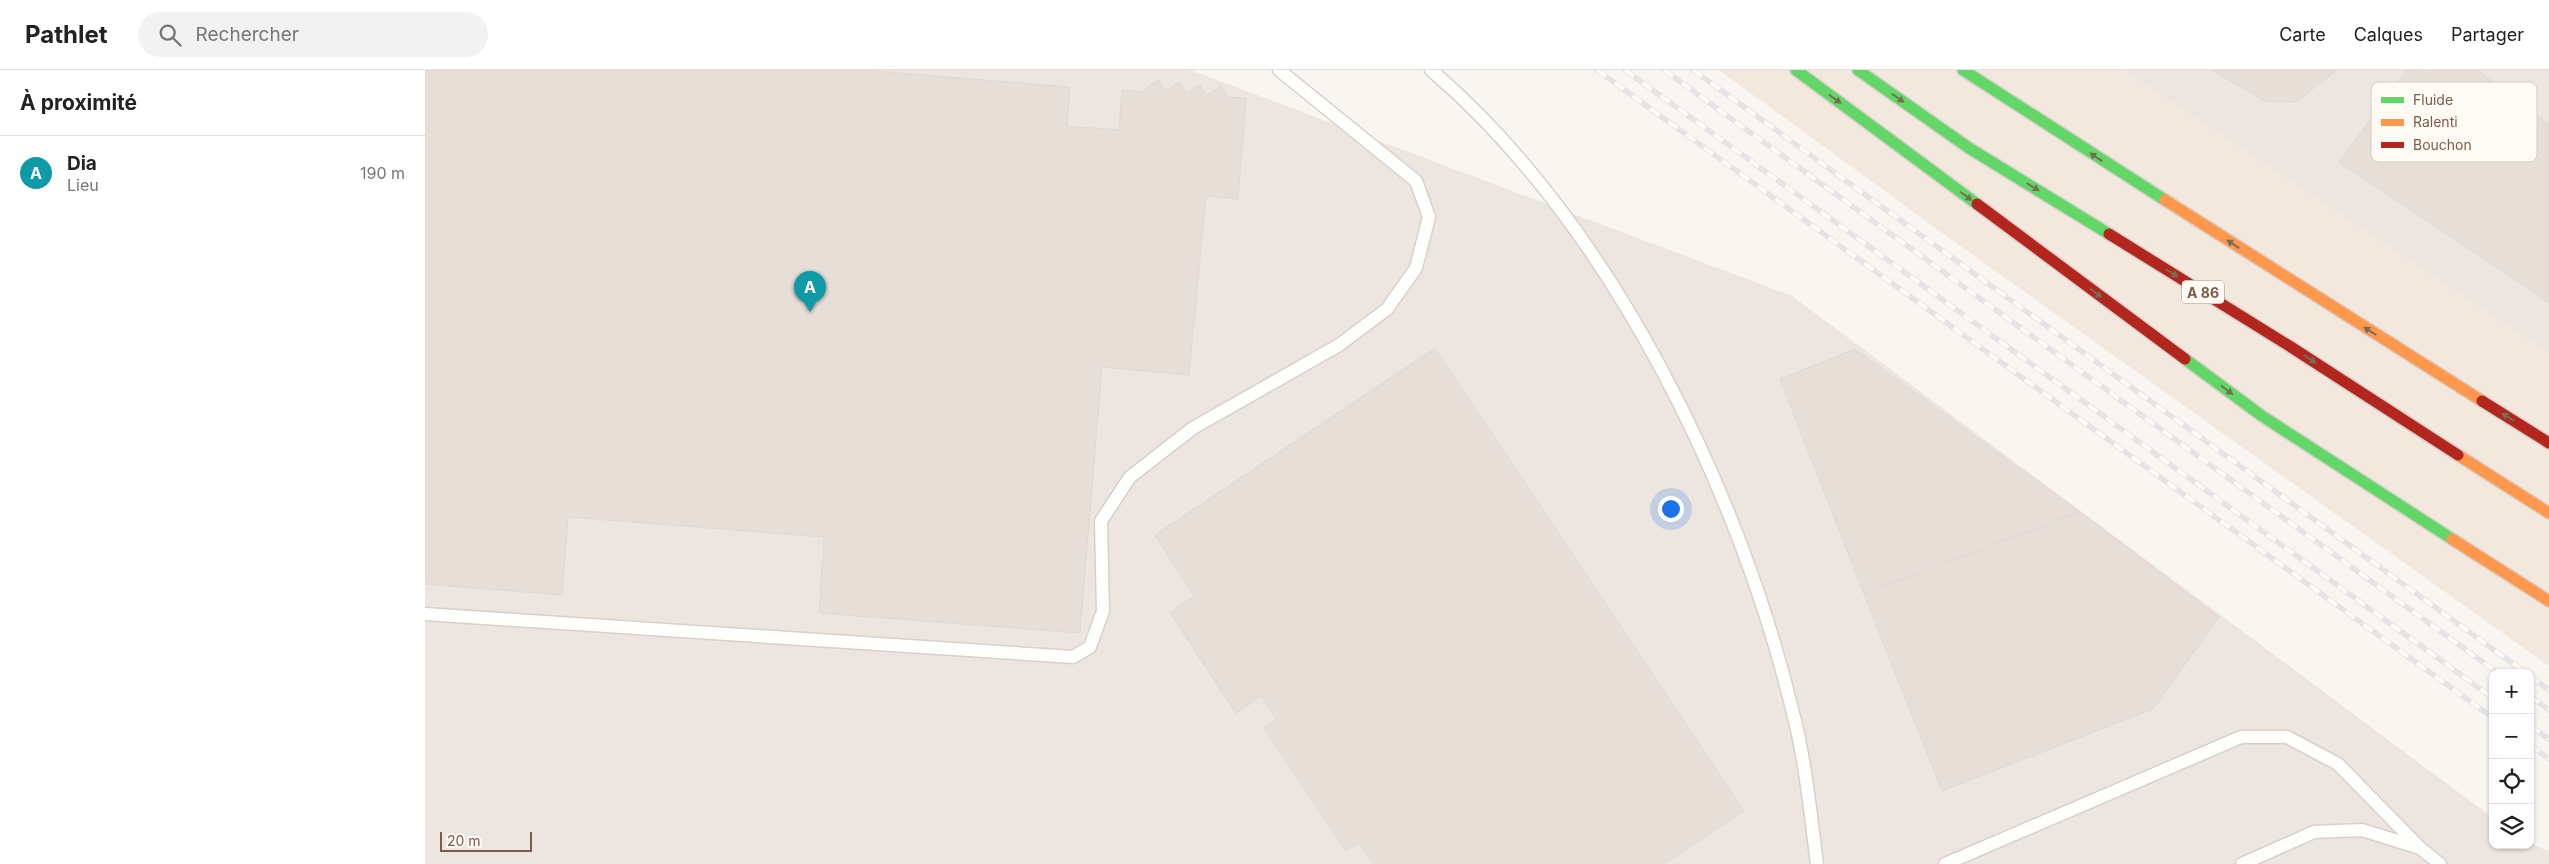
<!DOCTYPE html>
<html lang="fr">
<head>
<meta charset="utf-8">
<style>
  :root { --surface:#fff; --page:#f2f2f2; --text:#222; --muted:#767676; --line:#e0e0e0; --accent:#5d544f }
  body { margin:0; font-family:Inter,sans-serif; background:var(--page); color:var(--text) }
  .controls { position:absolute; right:15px; bottom:15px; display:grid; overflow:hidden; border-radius:10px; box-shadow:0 1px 4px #0004 }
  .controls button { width:45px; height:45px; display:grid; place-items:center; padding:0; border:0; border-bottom:1px solid var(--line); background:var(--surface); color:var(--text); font:25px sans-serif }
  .scale { position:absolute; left:15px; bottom:12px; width:92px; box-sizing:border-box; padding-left:5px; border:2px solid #7a5c4d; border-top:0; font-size:14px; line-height:18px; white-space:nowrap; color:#7a5c4d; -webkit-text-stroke:4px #fffaf3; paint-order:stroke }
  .you { position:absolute; left:1245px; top:438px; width:18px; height:18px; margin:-12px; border:4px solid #fff; border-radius:50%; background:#1a73e8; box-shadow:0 0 0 8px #1a73e833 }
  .badge { display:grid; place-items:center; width:32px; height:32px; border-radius:50%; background:var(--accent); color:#fff; font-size:16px; font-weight:700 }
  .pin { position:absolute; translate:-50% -41px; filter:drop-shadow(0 1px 2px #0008) }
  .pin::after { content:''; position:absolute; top:26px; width:18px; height:15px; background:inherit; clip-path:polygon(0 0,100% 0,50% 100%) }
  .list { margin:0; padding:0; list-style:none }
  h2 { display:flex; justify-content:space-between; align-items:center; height:65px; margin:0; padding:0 20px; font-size:21px }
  h2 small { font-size:16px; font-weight:400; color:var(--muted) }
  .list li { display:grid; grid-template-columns:32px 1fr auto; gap:15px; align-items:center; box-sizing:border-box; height:75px; padding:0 20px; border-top:1px solid var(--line) }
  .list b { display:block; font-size:19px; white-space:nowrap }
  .list p { margin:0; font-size:16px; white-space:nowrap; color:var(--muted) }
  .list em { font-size:16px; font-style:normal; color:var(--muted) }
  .icon { flex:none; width:28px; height:28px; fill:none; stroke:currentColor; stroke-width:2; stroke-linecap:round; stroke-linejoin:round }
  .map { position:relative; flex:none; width:2124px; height:794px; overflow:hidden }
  header { display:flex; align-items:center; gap:30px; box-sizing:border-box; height:70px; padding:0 25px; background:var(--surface); border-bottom:1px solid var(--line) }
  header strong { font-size:24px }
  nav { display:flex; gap:28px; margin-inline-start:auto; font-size:18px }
  .search { width:350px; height:45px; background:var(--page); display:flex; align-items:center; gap:12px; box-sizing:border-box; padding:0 18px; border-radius:28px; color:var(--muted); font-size:19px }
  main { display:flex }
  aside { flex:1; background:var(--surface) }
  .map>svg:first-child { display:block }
</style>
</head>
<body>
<header>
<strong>Pathlet</strong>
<div class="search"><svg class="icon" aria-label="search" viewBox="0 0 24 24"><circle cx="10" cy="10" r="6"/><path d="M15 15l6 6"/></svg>Rechercher</div>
<nav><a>Carte</a><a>Calques</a><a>Partager</a></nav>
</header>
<main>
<aside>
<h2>À proximité<small></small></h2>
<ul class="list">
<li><span class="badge" style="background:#0f9aa8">A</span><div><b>Dia</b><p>Lieu</p></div><em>190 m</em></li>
</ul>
</aside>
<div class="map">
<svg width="2124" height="794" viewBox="0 0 2124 794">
  <rect width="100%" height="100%" fill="#f9f5f0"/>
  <path fill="#f2e8de" d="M1294,0H2124V596L1527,170Z"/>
  <g fill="#ede5e0">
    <path d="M0,0H765L1367,226L2068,748V775H2105V772L2124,782V794H0Z"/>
    <path d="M1698,0H2124V282L1815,76Z"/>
  </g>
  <g fill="#e6ded7" stroke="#e2d8d2">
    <path d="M0,0H439L645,17L642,56L694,60L697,20L716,22L733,10L740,21L754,12L761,23L775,15L781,26L796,16L803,27L821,28L813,129L781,126L764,305L677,297L655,563L394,543L399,467L143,447L137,525L0,514Z"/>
    <path d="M1787,0H1912L1871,32L1840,31Z"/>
    <path d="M1982,0H1995L2000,3L2002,0H2052L2124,54V233L1914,92Z"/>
    <path d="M1010,278L1319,741L1239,794H948L934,773L921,781L839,658L851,649L837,626L811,643L745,543L769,526L730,465Z"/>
    <path d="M1430,279L1655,442L1439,524L1355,309Z"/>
    <path d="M1655,442L1794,547L1728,639L1517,721L1439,524Z"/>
  </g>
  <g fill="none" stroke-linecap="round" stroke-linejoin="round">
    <defs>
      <g id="lane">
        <path d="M1006,0C1187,155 1316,422 1370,651C1381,697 1386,747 1392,794"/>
        <path d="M0,544L648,587L665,577L678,541L676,451L705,407L768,358L914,275L962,239L991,198L1004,147L991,111L854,0"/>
        <path d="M1520,794L1816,667H1862L1913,694L1995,778"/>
        <path d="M1817,794L1889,762L1937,760L1995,778L2015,794"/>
      </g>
      <g id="fast">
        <path d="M1371,0L1552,134"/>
        <path d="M1433,0L1544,78L1684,164"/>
        <path d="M1538,0L1740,130"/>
        <path d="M1760,289L1837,346L2027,469"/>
      </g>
      <g id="slow">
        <path d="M1740,130L2057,331"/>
        <path d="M2033,385L2124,443"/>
        <path d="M2027,469L2124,531"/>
      </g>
      <g id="jam">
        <path d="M1552,134L1760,289"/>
        <path d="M1684,164L1866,277L2033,385"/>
        <path d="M2057,331L2124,373"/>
      </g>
    </defs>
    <use href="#lane" stroke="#d7d1cb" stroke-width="15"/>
    <use href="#fast" stroke="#dad1cc" stroke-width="14"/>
    <use href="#slow" stroke="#dad1cc" stroke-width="14"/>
    <use href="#jam" stroke="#dad1cc" stroke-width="14"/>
    <use href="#lane" stroke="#fefefd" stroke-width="12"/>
    <use href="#fast" stroke="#63d668" stroke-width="11"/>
    <use href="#slow" stroke="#ff974d" stroke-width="11"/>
    <use href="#jam" stroke="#b3261e" stroke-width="11"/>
    <defs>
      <g id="rail">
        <path d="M1172,0L2068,648"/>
        <path d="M1200,0L2068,628"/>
        <path d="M1239,0L2073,603"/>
        <path d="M1268,0L2101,603"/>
        <path d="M2105,606L2124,620"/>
        <path d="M2105,626L2124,640"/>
        <path d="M2105,656L2124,669"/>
        <path d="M2105,675L2124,689"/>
      </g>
    </defs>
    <use href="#rail" stroke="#e6e3e7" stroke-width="5.5"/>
    <use href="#rail" stroke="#fffaf3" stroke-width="4" stroke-dasharray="11" stroke-linecap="butt"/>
  </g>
  <defs><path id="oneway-solid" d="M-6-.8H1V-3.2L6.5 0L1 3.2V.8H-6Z" transform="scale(1.25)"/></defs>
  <g fill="#776e51">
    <use href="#oneway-solid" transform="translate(1473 28) rotate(35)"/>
    <use href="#oneway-solid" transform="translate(1410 29) rotate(36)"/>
    <use href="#oneway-solid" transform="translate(1671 87) rotate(-147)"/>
    <use href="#oneway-solid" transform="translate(1608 117) rotate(32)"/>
    <use href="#oneway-solid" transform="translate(1541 126) rotate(37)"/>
    <use href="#oneway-solid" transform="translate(1808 174) rotate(-147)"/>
    <use href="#oneway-solid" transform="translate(1747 203) rotate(32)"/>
    <use href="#oneway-solid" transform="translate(1671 223) rotate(37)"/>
    <use href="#oneway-solid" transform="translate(1945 261) rotate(-148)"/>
    <use href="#oneway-solid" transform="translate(1885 289) rotate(33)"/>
    <use href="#oneway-solid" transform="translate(1802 320) rotate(37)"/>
    <use href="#oneway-solid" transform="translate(2083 347) rotate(-148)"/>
  </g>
  <g text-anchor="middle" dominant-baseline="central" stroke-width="4.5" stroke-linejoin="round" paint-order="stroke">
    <rect fill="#fffaf3" stroke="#a28b7f" stroke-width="1" x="1757" y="210.5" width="42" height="23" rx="4"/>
    <g font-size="14" font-weight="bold" fill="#7a5c4d">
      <text x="1778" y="222">A 86</text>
    </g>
  </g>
  <rect x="1946" y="12" width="166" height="80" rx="8" fill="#fffaf3" stroke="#d7cbc1" stroke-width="1"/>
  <rect x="1956" y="27" width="23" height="6" fill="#63d668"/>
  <rect x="1956" y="49" width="23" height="7" fill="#ff974d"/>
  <rect x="1956" y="72" width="23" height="6" fill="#b3261e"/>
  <g font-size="14" fill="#7a5c4d">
    <text x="1988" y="35">Fluide</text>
    <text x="1988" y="57">Ralenti</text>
    <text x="1988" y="80">Bouchon</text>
  </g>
</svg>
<div class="controls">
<button>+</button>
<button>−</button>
<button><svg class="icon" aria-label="locate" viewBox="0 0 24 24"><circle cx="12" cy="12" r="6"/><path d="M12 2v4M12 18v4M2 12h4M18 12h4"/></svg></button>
<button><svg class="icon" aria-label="layers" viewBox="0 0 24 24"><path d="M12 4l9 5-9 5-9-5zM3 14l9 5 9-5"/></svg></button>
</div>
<div class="scale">20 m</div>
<div class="you"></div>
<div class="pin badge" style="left:385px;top:242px;background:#0f9aa8">A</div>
</div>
</main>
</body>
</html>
